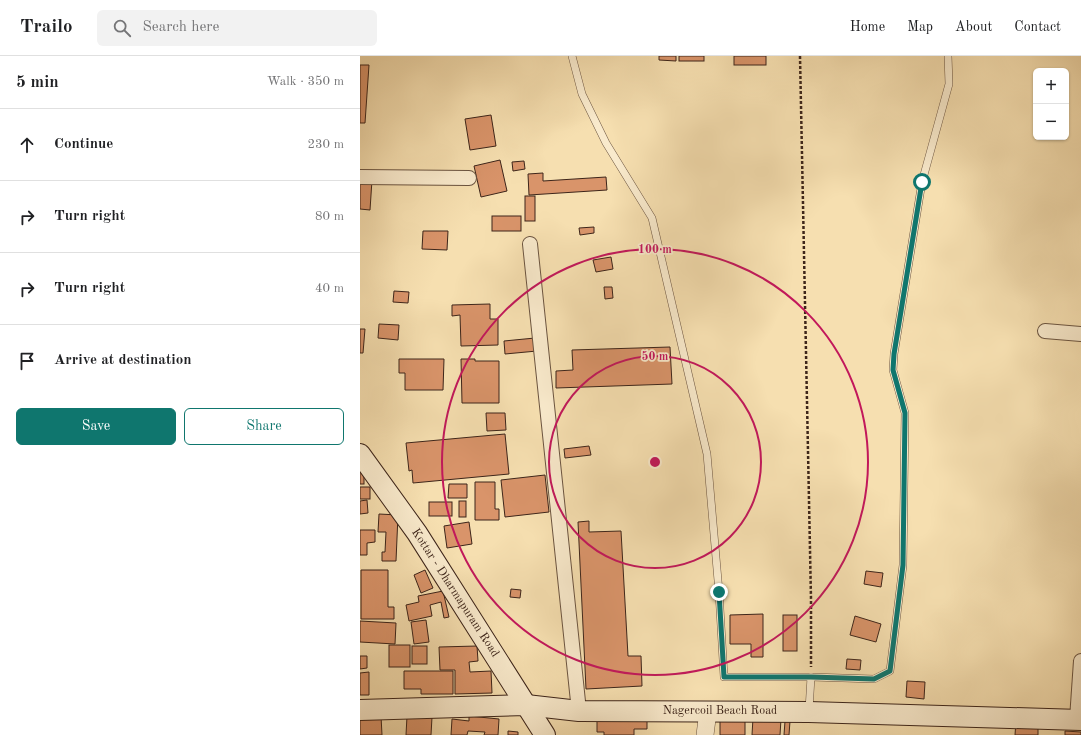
<!DOCTYPE html>
<html lang="en">
<head>
<meta charset="utf-8">
<style>
  :root { --surface:#fff; --page:#f2f2f2; --text:#202124; --muted:#757577; --line:#e0e0e0; --accent:#0f766e }
  body { margin:0; font-family:"Old Standard TT",serif; background:var(--page); color:var(--text) }
  .controls { position:absolute; right:12px; top:12px; display:grid; overflow:hidden; border-radius:6px; box-shadow:0 1px 3px #0004 }
  .controls button { width:36px; height:36px; display:grid; place-items:center; padding:0; border:0; border-bottom:1px solid var(--line); background:var(--surface); color:var(--text); font:20px sans-serif }
  .stop { position:absolute; width:12px; height:12px; margin:-9px; border:3px solid #0f766e; border-radius:50%; background:#fff }
  .stop.end { background:#0f766e; border-color:#fff; box-shadow:0 1px 4px #0008 }
  .list { margin:0; padding:0; list-style:none }
  h2 { display:flex; justify-content:space-between; align-items:center; height:52px; margin:0; padding:0 16px; font-size:17px }
  h2 small { font-size:13px; font-weight:400; color:var(--muted) }
  .list li { display:grid; grid-template-columns:26px 1fr auto; gap:12px; align-items:center; box-sizing:border-box; height:72px; padding:0 16px; border-top:1px solid var(--line) }
  .list b { display:block; font-size:15px; white-space:nowrap }
  .list em { font-size:13px; font-style:normal; color:var(--muted) }
  .actions { display:flex; gap:8px; padding:12px 16px }
  .actions a { flex:1; padding:9px 0; border:1px solid var(--accent); border-radius:6px; text-align:center; font-size:14px; color:var(--accent) }
  .actions .main { background:var(--accent); color:#fff }
  .icon { flex:none; width:22px; height:22px; fill:none; stroke:currentColor; stroke-width:2; stroke-linecap:round; stroke-linejoin:round }
  .map { position:relative; flex:none; width:721px; height:679px; overflow:hidden }
  header { display:flex; align-items:center; gap:24px; box-sizing:border-box; height:56px; padding:0 20px; background:var(--surface); border-bottom:1px solid var(--line) }
  header strong { font-size:19px }
  nav { display:flex; gap:22px; margin-inline-start:auto; font-size:14px }
  .search { width:280px; height:36px; background:var(--page); display:flex; align-items:center; gap:10px; box-sizing:border-box; padding:0 14px; border-radius:6px; color:var(--muted); font-size:15px }
  main { display:flex }
  aside { flex:1; background:var(--surface) }
  .map>svg:first-child { display:block }
</style>
</head>
<body>
<header>
<strong>Trailo</strong>
<div class="search"><svg class="icon" aria-label="search" viewBox="0 0 24 24"><circle cx="10" cy="10" r="6"/><path d="M15 15l6 6"/></svg>Search here</div>
<nav><a>Home</a><a>Map</a><a>About</a><a>Contact</a></nav>
</header>
<main>
<aside>
<h2>5 min<small>Walk · 350 m</small></h2>
<ul class="list">
<li><svg class="icon" aria-label="ahead" viewBox="0 0 24 24"><path d="M12 20V5M6 11l6-6 6 6"/></svg><div><b>Continue</b></div><em>230 m</em></li>
<li><svg class="icon" aria-label="right" viewBox="0 0 24 24"><path d="M7 20v-9h11M14 6l5 5-5 5"/></svg><div><b>Turn right</b></div><em>80 m</em></li>
<li><svg class="icon" aria-label="right" viewBox="0 0 24 24"><path d="M7 20v-9h11M14 6l5 5-5 5"/></svg><div><b>Turn right</b></div><em>40 m</em></li>
<li><svg class="icon" aria-label="arrive" viewBox="0 0 24 24"><path d="M6 21V4h12l-3 4 3 4H6"/></svg><div><b>Arrive at destination</b></div></li>
</ul>
<div class="actions"><a class="main">Save</a><a>Share</a></div>
</aside>
<div class="map">
<svg width="721" height="679" viewBox="0 0 721 679">
  <rect width="100%" height="100%" fill="#f6dfb0"/>
  <filter id="stains"><feTurbulence type="fractalNoise" baseFrequency=".005" numOctaves="4"/><feColorMatrix values="0 0 0 0 .2 0 0 0 0 .09 0 0 0 0 .02 0 0 0 .5 -.17"/></filter>
  <radialGradient id="worn" r=".72"><stop offset=".6" stop-color="#630" stop-opacity="0"/><stop offset="1" stop-color="#630" stop-opacity=".3"/></radialGradient>
  <g fill="#d9946a" stroke="#3d251a">
    <path d="M299,0H316V5L299,4Z"/>
    <rect x="319" y="0" width="25" height="5"/>
    <rect x="374" y="0" width="32" height="9"/>
    <path d="M0,9H9L5,67H0Z"/>
    <path d="M131,59L136,90L110,94L105,63Z"/>
    <path d="M140,104L147,135L121,141L114,110Z"/>
    <path d="M164,105L165,113L153,115L152,106Z"/>
    <path d="M183,117V125L246,121L247,134L169,139L168,118Z"/>
    <path d="M0,123L12,124L10,154L0,153Z"/>
    <rect x="165" y="140" width="10" height="25"/>
    <rect x="132" y="160" width="29" height="15"/>
    <path d="M234,171V177L220,179L219,172Z"/>
    <path d="M63,175H88L87,194L62,193Z"/>
    <path d="M251,201L253,213L236,216L233,204Z"/>
    <path d="M244,231H252L253,242L245,243Z"/>
    <path d="M34,235L49,236L48,247L33,246Z"/>
    <path d="M130,248V263H138V289L101,290L100,259L92,260V249Z"/>
    <path d="M19,268L39,269L38,284L18,282Z"/>
    <path d="M0,273H5L3,297H0Z"/>
    <path d="M175,282L177,295L145,298L144,285Z"/>
    <path d="M310,291L312,328L196,332V315L213,314L212,294Z"/>
    <path d="M39,303H84L83,334H45V317H39Z"/>
    <path d="M101,303H115V305H139V347H102Z"/>
    <path d="M126,357H145L146,374L127,375Z"/>
    <path d="M145,378L149,418L53,427L52,414L49,415L46,387Z"/>
    <path d="M229,390L231,399L205,402L204,393Z"/>
    <rect x="0" y="408" width="4" height="20"/>
    <path d="M185,419L189,456L145,461L141,424Z"/>
    <path d="M115,426H135V453H139V464H115Z"/>
    <path d="M89,428H107V442H88Z"/>
    <rect x="0" y="431" width="10" height="12"/>
    <path d="M7,444L8,457L0,458V445Z"/>
    <rect x="99" y="445" width="7" height="16"/>
    <rect x="69" y="446" width="23" height="14"/>
    <path d="M19,458L38,459L36,505H22V496H25L26,476H18Z"/>
    <path d="M229,465V476L261,475L268,600H281L282,630L226,633L218,466Z"/>
    <path d="M109,466L112,488L87,492L84,470Z"/>
    <path d="M0,474H15V486L7,487V499H0Z"/>
    <path d="M1,514H28V551H34V563H1Z"/>
    <path d="M65,514L73,532L61,537L54,519Z"/>
    <path d="M506,515L523,517L521,531L504,528Z"/>
    <path d="M151,533L161,534L160,542L150,541Z"/>
    <path d="M83,535L89,561L84,562L81,546L70,549L72,560L49,565L46,549L59,546L58,540Z"/>
    <path d="M403,558V601H391V588H370V559Z"/>
    <rect x="423" y="559" width="14" height="36"/>
    <path d="M495,560L521,568L516,586L490,579Z"/>
    <path d="M66,564L69,586L54,588L51,566Z"/>
    <path d="M0,565L36,567L35,588L0,586Z"/>
    <rect x="29" y="589" width="21" height="22"/>
    <rect x="52" y="590" width="15" height="18"/>
    <path d="M117,590L118,605L109,606L110,616L131,615L132,637L95,638V614H80L79,591Z"/>
    <path d="M0,600H7V612L0,613Z"/>
    <path d="M487,603L501,604L500,614L486,613Z"/>
    <path d="M44,615H93V638H61V633H44Z"/>
    <path d="M9,616V639H0V617Z"/>
    <path d="M547,625L565,626L564,643L546,641Z"/>
    <path d="M21,660L22,679H0V661Z"/>
    <path d="M47,660L72,661L71,679H46Z"/>
    <path d="M109,660L139,663L138,679H124L125,676L108,675L107,679H91L92,663L109,665Z"/>
    <path d="M287,661V673H274V679H244V676H237V662Z"/>
    <path d="M393,662L421,663L420,679H392Z"/>
    <rect x="360" y="665" width="25" height="14"/>
    <path d="M425,665H430L429,679H424Z"/>
    <path d="M656,665H678V679H655Z"/>
    <path d="M148,675L158,676V679H148Z"/>
    <path d="M705,675L721,676V679H705Z"/>
  </g>
  <g fill="none" stroke-linecap="round" stroke-linejoin="round">
    <defs>
      <g id="service">
        <path d="M212,0L222,38L246,87L292,162L347,398L359,536L364,621H451L514,623L530,615L543,509L545,357L533,314L534,298L562,126L589,28L588,0"/>
        <path d="M449,654L451,621"/>
      </g>
      <g id="minor">
        <path d="M0,121L109,122"/>
        <path d="M170,188L219,655"/>
        <path d="M685,275L721,278"/>
        <path d="M717,663L721,605"/>
      </g>
      <path id="tertiary" d="M345,679L348,655"/>
      <g id="secondary">
        <path d="M0,398L57,477L185,679"/>
        <path d="M0,654L166,649L219,655L449,656L721,664"/>
      </g>
    </defs>
    <use href="#service" stroke="#6b5440" stroke-width="8"/>
    <use href="#minor" stroke="#6b5440" stroke-width="16"/>
    <use href="#tertiary" stroke="#6b5440" stroke-width="18"/>
    <use href="#secondary" stroke="#3d251a" stroke-width="22"/>
    <path stroke="#3d251a" stroke-width="2.5" stroke-dasharray="3 2" stroke-linecap="butt" d="M440,0L451,543V611"/>
    <use href="#service" stroke="#f9eacc" stroke-width="7"/>
    <use href="#minor" stroke="#f9eacc" stroke-width="14"/>
    <use href="#tertiary" stroke="#f9eacc" stroke-width="17"/>
    <use href="#secondary" stroke="#f9eacc" stroke-width="20"/>
  </g>
  <g fill="none" stroke-linecap="round" stroke-linejoin="round">
    <path stroke="#0f766e" stroke-width="5" d="M359,536L364,621H451L514,623L530,615L543,509L545,357L533,314L534,298L562,126"/>
  </g>
  <g fill="none" stroke="#c2185b" stroke-width="2">
    <circle cx="295" cy="406" r="106"/>
    <circle cx="295" cy="406" r="213"/>
  </g>
  <g text-anchor="middle" dominant-baseline="central" stroke-width="3.5" stroke-linejoin="round" paint-order="stroke">
    <g font-size="12" fill="#3d251a" stroke="#f9eacc">
      <text transform="translate(95 537) rotate(57)">Kottar - Dharmapuram Road</text>
      <text x="360" y="655">Nagercoil Beach Road</text>
    </g>
  </g>
  <circle cx="295" cy="406" r="6" fill="#c2185b" stroke="#f9eacc" stroke-width="2"/>
  <g font-size="12" text-anchor="middle" font-weight="bold" fill="#c2185b" stroke="#f9eacc" stroke-width="3.5" stroke-linejoin="round" paint-order="stroke">
    <text x="295" y="197">100 m</text>
    <text x="295" y="304">50 m</text>
  </g>
  <rect width="100%" height="100%" filter="url(#stains)"/>
  <rect width="100%" height="100%" fill="url(#worn)"/>
</svg>
<div class="controls">
<button>+</button>
<button>−</button>
</div>
<div class="stop" style="left:562px;top:126px"></div>
<div class="stop end" style="left:359px;top:536px"></div>
</div>
</main>
</body>
</html>
